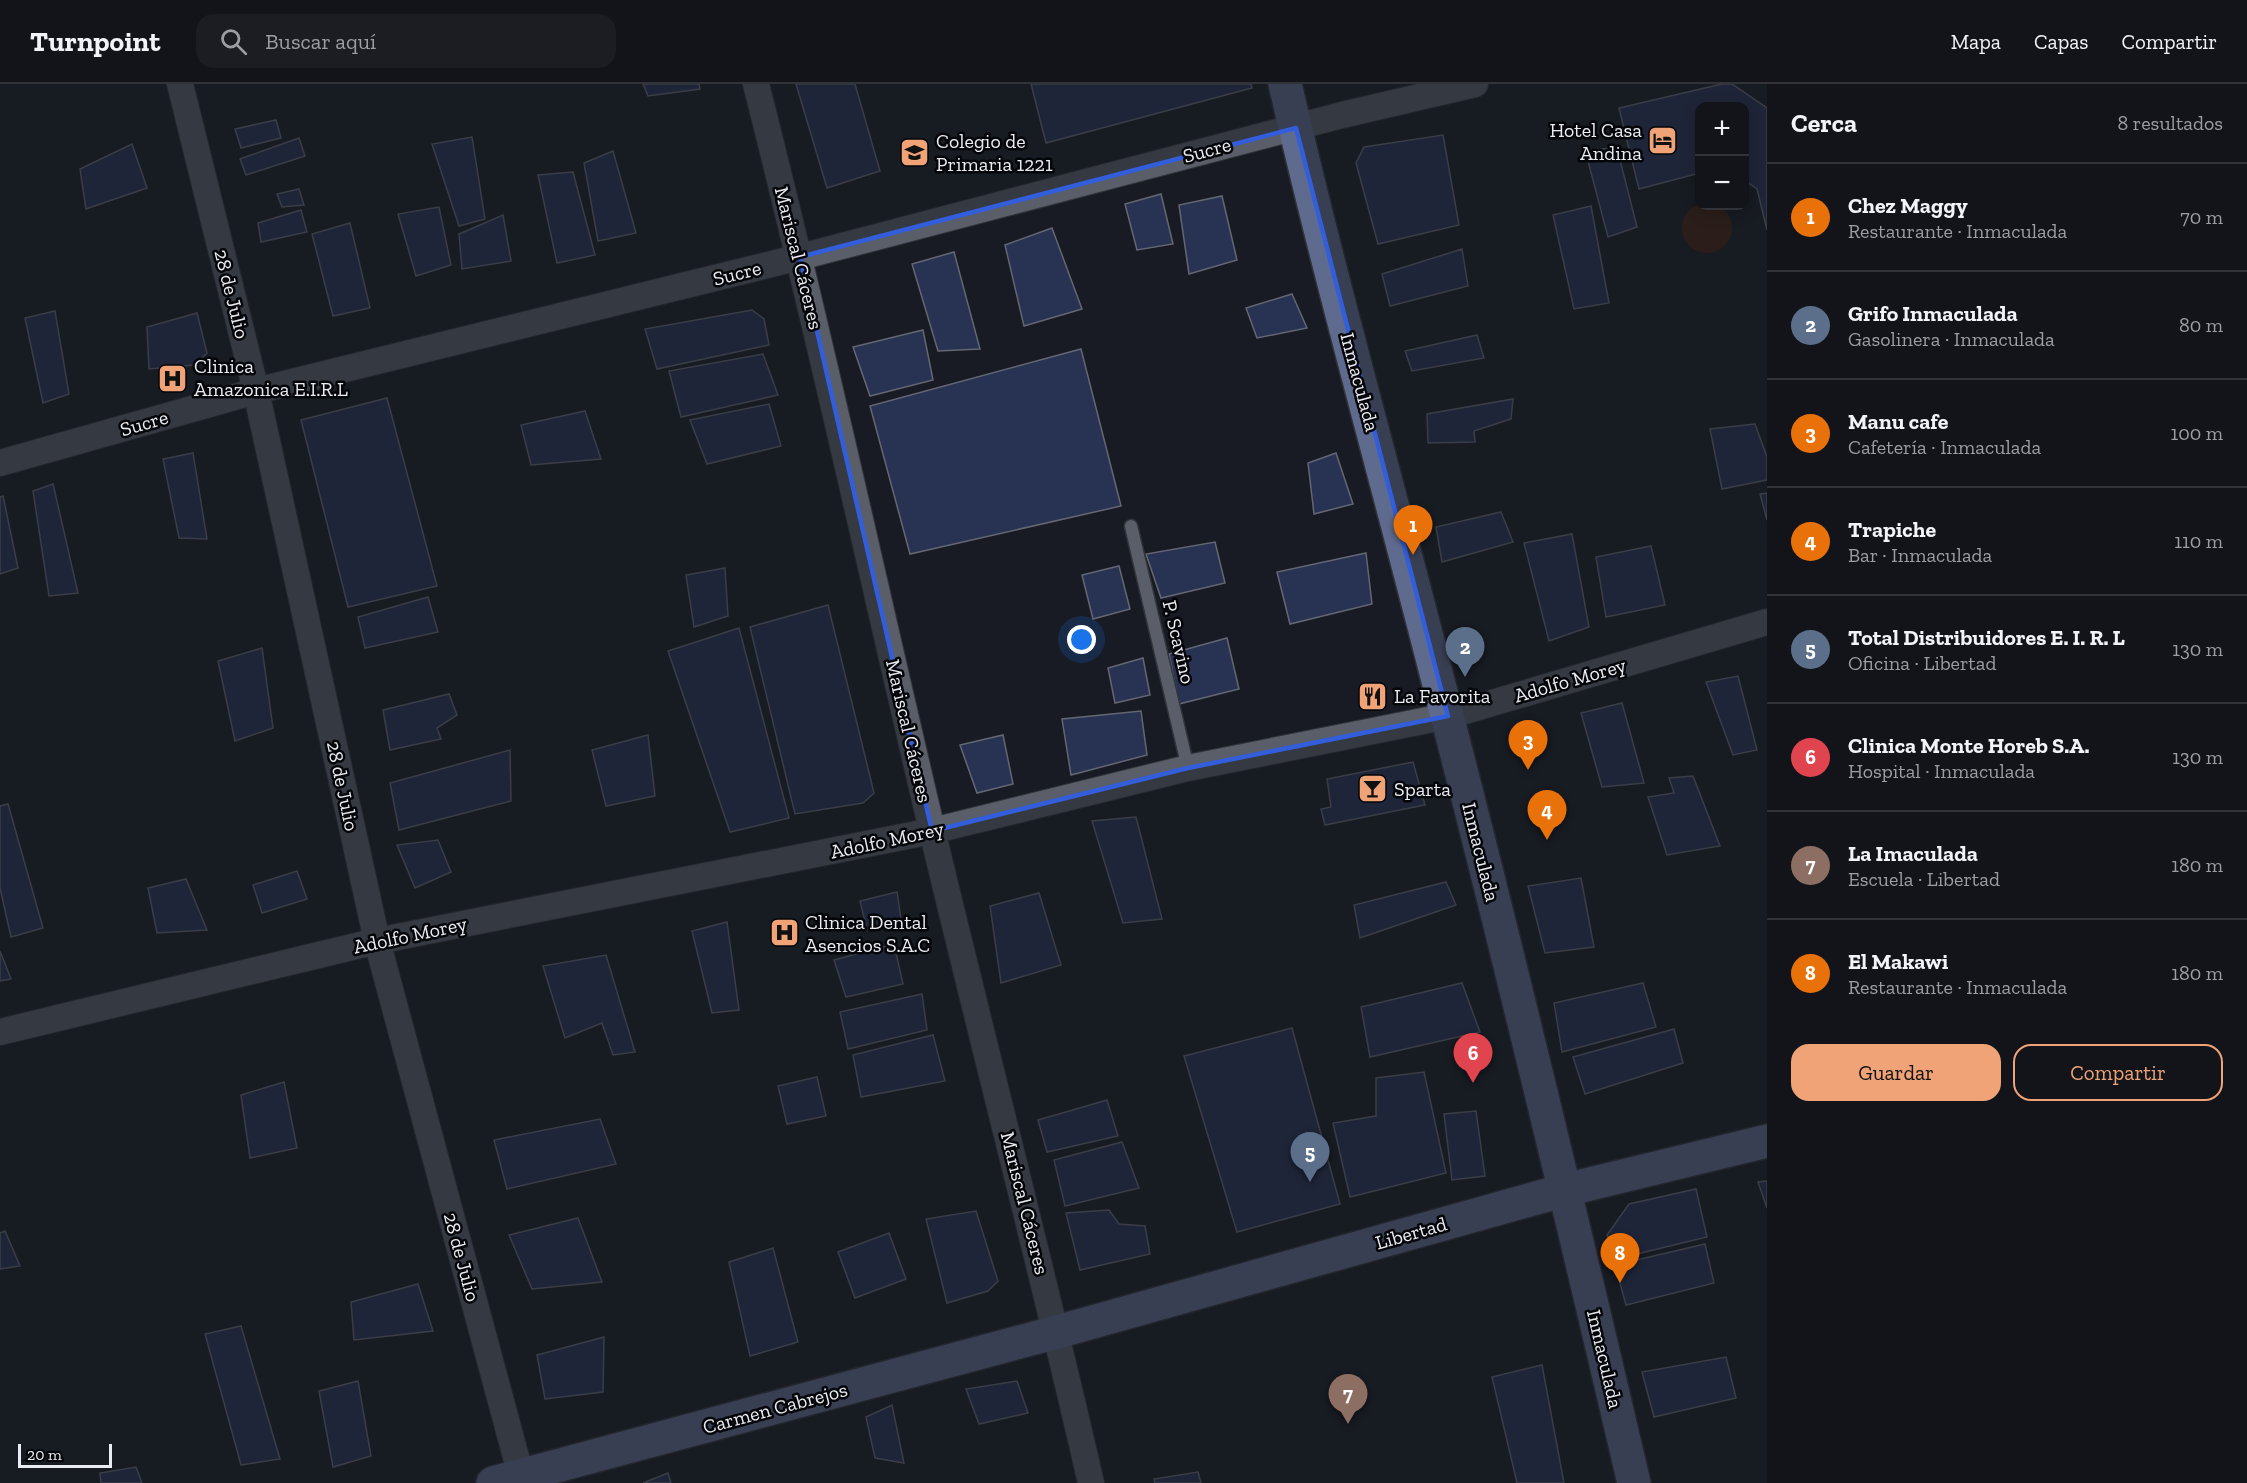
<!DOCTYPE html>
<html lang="es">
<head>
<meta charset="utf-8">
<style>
  :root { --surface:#12141a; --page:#1b1d23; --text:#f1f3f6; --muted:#9c9ea2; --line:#313339; --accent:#efa377 }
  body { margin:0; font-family:"Zilla Slab",serif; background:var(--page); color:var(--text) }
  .controls { position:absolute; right:18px; top:18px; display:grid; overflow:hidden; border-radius:12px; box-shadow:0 3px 15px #0003 }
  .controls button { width:54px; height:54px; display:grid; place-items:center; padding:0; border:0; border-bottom:2px solid var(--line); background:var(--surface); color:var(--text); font:30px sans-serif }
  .scale { position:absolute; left:18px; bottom:15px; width:94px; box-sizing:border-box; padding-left:6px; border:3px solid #eaecf3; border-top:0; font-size:16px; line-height:21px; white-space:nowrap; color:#eaecf3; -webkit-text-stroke:4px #050609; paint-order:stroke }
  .you { position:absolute; left:1082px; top:556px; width:21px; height:21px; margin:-15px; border:4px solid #fff; border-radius:50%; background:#1a73e8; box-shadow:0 0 0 9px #1a73e833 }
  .badge { display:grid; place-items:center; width:39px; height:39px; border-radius:50%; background:var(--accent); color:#fff; font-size:20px; font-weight:700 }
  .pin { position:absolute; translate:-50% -50px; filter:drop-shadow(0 2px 3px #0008) }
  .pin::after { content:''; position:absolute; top:32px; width:21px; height:18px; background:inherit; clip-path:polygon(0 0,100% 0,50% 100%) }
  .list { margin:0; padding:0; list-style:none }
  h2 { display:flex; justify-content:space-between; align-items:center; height:78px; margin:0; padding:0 24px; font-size:26px }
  h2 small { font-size:20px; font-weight:400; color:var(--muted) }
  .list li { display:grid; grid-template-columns:39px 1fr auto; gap:18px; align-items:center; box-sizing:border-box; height:108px; padding:0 24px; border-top:2px solid var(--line) }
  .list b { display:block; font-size:22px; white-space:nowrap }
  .list p { margin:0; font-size:20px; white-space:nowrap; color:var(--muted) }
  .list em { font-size:20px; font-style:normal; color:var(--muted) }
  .actions { display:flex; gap:12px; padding:18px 24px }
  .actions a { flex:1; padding:14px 0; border:2px solid var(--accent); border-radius:18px; text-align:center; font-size:21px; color:var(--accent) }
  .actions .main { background:var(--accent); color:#111 }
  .icon { flex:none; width:33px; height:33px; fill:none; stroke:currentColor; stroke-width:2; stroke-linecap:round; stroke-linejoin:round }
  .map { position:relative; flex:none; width:1767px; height:1399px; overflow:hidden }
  header { display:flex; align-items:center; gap:36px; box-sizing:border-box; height:84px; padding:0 30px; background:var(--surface); border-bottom:2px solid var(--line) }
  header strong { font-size:28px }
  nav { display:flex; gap:33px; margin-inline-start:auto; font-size:21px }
  .search { width:420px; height:54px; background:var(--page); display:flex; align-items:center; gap:15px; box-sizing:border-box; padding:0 21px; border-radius:18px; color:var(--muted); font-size:22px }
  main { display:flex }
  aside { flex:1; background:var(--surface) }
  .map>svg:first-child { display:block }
</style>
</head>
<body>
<header>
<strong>Turnpoint</strong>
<div class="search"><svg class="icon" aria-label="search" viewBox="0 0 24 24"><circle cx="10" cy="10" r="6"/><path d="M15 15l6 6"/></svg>Buscar aquí</div>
<nav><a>Mapa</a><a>Capas</a><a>Compartir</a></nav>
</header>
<main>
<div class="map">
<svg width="1767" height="1399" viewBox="0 0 1767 1399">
  <rect width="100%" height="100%" fill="#181b23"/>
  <circle fill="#442310" cx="1707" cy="144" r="25"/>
  <g fill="#283252" stroke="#646772" stroke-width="1.5">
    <path d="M643,0H699L700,5L648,12Z"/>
    <path d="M796,0H855L880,87L827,104Z"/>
    <path d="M1031,0H1251L1252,4L1046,59Z"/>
    <path d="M1722,0H1732L1767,24V146L1757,105L1744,96V22H1700V89L1639,105L1619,24Z"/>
    <path d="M276,36L281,54L241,64L235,45Z"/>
    <path d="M1443,51L1459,141L1378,160L1356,79L1364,63Z"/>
    <path d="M472,53L485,135L459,142L432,60Z"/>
    <path d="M299,54L305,72L246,91L240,75Z"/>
    <path d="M132,60L147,104L86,125L80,85Z"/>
    <path d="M1617,64L1637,143L1608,153L1585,66Z"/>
    <path d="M613,67L636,149L598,157L584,79Z"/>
    <path d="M573,88L595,171L557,179L538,91Z"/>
    <path d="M299,105L304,121L282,123L277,110Z"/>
    <path d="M1161,110L1173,160L1137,166L1125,120Z"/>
    <path d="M1222,112L1237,176L1189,190L1179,121Z"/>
    <path d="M1591,122L1609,219L1574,225L1553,131Z"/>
    <path d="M439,123L451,181L416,192L398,130Z"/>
    <path d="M301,126L307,148L261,158L258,139Z"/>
    <path d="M503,131L511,177L462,185L459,150Z"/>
    <path d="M350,139L370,224L333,232L312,150Z"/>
    <path d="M1052,144L1082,225L1024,242L1005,161Z"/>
    <path d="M1462,165L1468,202L1390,222L1382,190Z"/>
    <path d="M954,168L980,265L938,267L912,180Z"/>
    <path d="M1292,210L1307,244L1257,254L1246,224Z"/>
    <path d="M752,226L764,235L769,261L657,285L645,245Z"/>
    <path d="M55,227L69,310L43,319L25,234Z"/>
    <path d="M197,229L207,269L195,281L149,285L147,243Z"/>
    <path d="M923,246L933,296L870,312L853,263Z"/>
    <path d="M1477,251L1484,274L1412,287L1405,267Z"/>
    <path d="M1081,265L1121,422L910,470L870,322Z"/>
    <path d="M763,270L778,311L681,333L669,287Z"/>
    <path d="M387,314L437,502L348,523L301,336Z"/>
    <path d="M1513,315L1511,335L1474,347L1475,358L1428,359L1427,330Z"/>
    <path d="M769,320L781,362L707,380L690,336Z"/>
    <path d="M585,327L601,375L531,381L521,341Z"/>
    <path d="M1755,340L1767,373V396L1722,405L1710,345Z"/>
    <path d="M193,369L207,455L179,454L163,375Z"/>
    <path d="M1336,369L1353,420L1314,430L1308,379Z"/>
    <path d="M53,400L78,509L49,512L33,407Z"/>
    <path d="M1767,409V436L1760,410Z"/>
    <path d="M3,412L18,484L0,490V413Z"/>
    <path d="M1501,428L1513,458L1442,478L1436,443Z"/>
    <path d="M1572,450L1589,543L1549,557L1524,459Z"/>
    <path d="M1215,458L1225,499L1161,514L1146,470Z"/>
    <path d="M1651,462L1665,521L1606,533L1596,473Z"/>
    <path d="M1366,469L1372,520L1290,540L1277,488Z"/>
    <path d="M1119,482L1130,525L1093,535L1082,491Z"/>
    <path d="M725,484L728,532L694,543L686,491Z"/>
    <path d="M428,513L438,548L365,564L358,533Z"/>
    <path d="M828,521L874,709L863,719L795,730L750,543Z"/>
    <path d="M739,544L789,734L730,748L668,567Z"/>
    <path d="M1227,554L1239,605L1179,620L1169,570Z"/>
    <path d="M262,564L273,644L235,657L218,577Z"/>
    <path d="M1143,574L1150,611L1115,619L1108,584Z"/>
    <path d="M1738,592L1757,666L1733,671L1706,598Z"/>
    <path d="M449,610L457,631L437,644L441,655L390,666L383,626Z"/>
    <path d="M1622,619L1644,699L1602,703L1581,629Z"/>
    <path d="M1141,627L1147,671L1071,691L1062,635Z"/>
    <path d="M648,651L655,712L606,722L592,666Z"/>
    <path d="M1003,651L1013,700L977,709L960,661Z"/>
    <path d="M510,666L511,717L399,746L390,699Z"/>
    <path d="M1413,678L1425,721L1325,741L1321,725L1331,723L1327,695Z"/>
    <path d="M1693,692L1720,762L1667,771L1648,713L1674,709L1669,694Z"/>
    <path d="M8,720L43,844L11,853L0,804V722Z"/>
    <path d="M1136,733L1162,835L1123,839L1092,737Z"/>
    <path d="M438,756L451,788L415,804L397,761Z"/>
    <path d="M297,787L307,815L262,829L253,801Z"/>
    <path d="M1581,794L1594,863L1545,869L1528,802Z"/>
    <path d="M186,795L207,846L157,849L148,804Z"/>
    <path d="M1446,798L1456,821L1360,854L1354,821Z"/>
    <path d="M897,808L901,835L867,846L860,817Z"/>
    <path d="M1039,809L1061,881L1001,899L990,822Z"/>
    <path d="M727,838L739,926L712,929L692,847Z"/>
    <path d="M894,860L903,900L846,913L834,876Z"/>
    <path d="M0,867L11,895L0,897Z"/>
    <path d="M606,871L635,968L613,971L602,939L565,954L543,882Z"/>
    <path d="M1462,899L1480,948L1370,973L1361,923Z"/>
    <path d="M1643,899L1656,943L1562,968L1554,919Z"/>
    <path d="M922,910L927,946L848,965L840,928Z"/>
    <path d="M1292,944L1340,1120L1237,1148L1184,972Z"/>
    <path d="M1674,945L1683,979L1585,1010L1573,973Z"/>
    <path d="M933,951L945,997L861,1013L853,971Z"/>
    <path d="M1424,988L1446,1089L1350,1113L1333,1039L1376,1032V994Z"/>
    <path d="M817,993L826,1032L787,1040L778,1002Z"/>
    <path d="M284,998L297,1064L250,1074L241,1011Z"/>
    <path d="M1107,1016L1118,1052L1047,1068L1038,1036Z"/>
    <path d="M1476,1027L1485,1092L1452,1096L1444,1030Z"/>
    <path d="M600,1035L616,1080L507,1105L494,1056Z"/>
    <path d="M1122,1058L1139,1104L1065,1122L1054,1076Z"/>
    <path d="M1767,1097V1124L1758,1098Z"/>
    <path d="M1696,1105L1707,1153L1616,1175L1607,1151L1629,1120Z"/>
    <path d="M1109,1126L1119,1140L1145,1142L1150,1170L1080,1186L1066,1129Z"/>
    <path d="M976,1127L998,1197L988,1207L947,1219L926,1135Z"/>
    <path d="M578,1134L602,1198L532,1205L509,1151Z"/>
    <path d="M5,1147L20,1182L0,1185V1149Z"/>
    <path d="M889,1149L906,1195L855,1214L838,1168Z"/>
    <path d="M1705,1160L1714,1199L1626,1221L1615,1181Z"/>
    <path d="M773,1164L798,1258L750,1272L729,1178Z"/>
    <path d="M418,1200L433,1247L354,1256L351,1218Z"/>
    <path d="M241,1242L280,1375L241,1381L205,1250Z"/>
    <path d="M604,1253L603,1308L545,1315L537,1271Z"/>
    <path d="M1726,1273L1736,1314L1654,1333L1642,1288Z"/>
    <path d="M1542,1281L1564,1399H1517L1492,1293Z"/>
    <path d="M358,1297L371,1372L333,1383L319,1307Z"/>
    <path d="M1017,1297L1028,1329L979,1340L966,1305Z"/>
    <path d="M892,1321L904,1379L875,1374L866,1333Z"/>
    <path d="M136,1383L142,1399H101L100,1389Z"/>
    <path d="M1198,1388L1201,1399H1155L1154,1395Z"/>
    <path d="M668,1389L671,1399H643Z"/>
  </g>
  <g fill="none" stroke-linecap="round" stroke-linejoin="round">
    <defs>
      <path id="lane" d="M1131,442L1188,684"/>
      <g id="street">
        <path d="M180,0L256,307L377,857L523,1399"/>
        <path d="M756,0C819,247 873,497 932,746C984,964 1041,1180 1091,1399"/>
        <path d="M0,379L256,307L800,173L1342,31L1475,0"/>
        <path d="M0,948L377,857L932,747L1188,684L1448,632L1767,538"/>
      </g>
      <g id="secondary">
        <path d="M1285,0C1334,212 1394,421 1447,632C1513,887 1574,1143 1634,1399"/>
        <path d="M493,1399L1057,1248L1565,1106L1767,1057"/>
      </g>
    </defs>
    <use href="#lane" stroke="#32343a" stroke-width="15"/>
    <use href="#street" stroke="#32343a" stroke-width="28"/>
    <use href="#secondary" stroke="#32343a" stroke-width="36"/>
    <use href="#lane" stroke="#5a5e68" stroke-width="12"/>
    <use href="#street" stroke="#5a5e68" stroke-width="26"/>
    <use href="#secondary" stroke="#5f6b8e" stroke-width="33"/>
  </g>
  <path d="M0 0H1767V1399H0ZM1296,44L1448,632L1188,684L932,747L800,173Z" fill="#181b23" fill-opacity=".55" fill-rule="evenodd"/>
  <path fill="none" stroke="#325edb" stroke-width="4.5" stroke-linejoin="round" d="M1296,44L1448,632L1188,684L932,747L800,173Z"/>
  <defs>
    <symbol id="hotel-square" viewBox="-11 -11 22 22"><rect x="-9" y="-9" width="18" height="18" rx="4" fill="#efa377" stroke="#050609"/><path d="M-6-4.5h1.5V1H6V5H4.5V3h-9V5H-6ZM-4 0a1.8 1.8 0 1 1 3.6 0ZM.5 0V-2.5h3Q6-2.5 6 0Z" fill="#111"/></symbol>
    <symbol id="school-square" viewBox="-11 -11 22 22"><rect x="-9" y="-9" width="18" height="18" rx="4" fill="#efa377" stroke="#050609"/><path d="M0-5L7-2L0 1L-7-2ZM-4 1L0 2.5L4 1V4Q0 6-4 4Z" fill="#111"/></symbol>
    <symbol id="hospital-square" viewBox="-11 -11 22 22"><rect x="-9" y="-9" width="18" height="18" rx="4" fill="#efa377" stroke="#050609"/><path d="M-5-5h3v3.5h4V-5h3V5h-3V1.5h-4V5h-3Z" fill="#111"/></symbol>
    <symbol id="restaurant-square" viewBox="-11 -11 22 22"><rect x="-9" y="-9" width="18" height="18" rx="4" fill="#efa377" stroke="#050609"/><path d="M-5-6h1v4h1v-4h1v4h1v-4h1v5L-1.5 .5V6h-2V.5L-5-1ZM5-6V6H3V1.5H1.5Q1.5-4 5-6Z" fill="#111"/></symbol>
    <symbol id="bar-square" viewBox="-11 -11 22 22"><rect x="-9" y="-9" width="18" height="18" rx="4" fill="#efa377" stroke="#050609"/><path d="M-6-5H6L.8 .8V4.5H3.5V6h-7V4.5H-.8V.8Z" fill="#111"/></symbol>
  </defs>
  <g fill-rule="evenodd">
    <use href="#hotel-square" x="1646" y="40" width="33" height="33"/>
    <use href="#school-square" x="898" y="52" width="33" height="33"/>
    <use href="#hospital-square" x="156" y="278" width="33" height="33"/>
    <use href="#restaurant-square" x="1356" y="596" width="33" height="33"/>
    <use href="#bar-square" x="1356" y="688" width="33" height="33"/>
    <use href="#hospital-square" x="768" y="832" width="33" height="33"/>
  </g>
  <g text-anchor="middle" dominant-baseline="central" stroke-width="5" stroke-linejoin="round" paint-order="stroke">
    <g font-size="20" fill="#eaecf3" stroke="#050609" text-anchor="start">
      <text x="1642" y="46" text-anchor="end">Hotel Casa<tspan x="1642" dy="23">Andina</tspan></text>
      <text x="936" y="57">Colegio de<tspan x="936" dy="23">Primaria 1221</tspan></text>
      <text x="194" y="282">Clinica<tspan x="194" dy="23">Amazonica E.I.R.L</tspan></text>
      <text x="1394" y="612">La Favorita</text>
      <text x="1394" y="705">Sparta</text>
      <text x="805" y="838">Clinica Dental<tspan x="805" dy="23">Asencios S.A.C</tspan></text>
    </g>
    <g font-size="20" fill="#eaecf3" stroke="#050609">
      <text transform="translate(1207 66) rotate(-15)">Sucre</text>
      <text transform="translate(799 174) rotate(76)">Mariscal Cáceres</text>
      <text transform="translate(737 189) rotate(-14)">Sucre</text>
      <text transform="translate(232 210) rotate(76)">28 de Julio</text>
      <text transform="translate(1360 298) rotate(75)">Inmaculada</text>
      <text transform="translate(144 339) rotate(-16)">Sucre</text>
      <text transform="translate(1179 558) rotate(77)">P. Scavino</text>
      <text transform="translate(1570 596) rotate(-16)">Adolfo Morey</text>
      <text transform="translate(909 647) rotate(77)">Mariscal Cáceres</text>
      <text transform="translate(343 702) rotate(78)">28 de Julio</text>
      <text transform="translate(887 756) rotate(-12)">Adolfo Morey</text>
      <text transform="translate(1481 768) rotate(76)">Inmaculada</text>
      <text transform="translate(410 851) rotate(-12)">Adolfo Morey</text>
      <text transform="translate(1025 1119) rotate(76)">Mariscal Cáceres</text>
      <text transform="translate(1411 1149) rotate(-16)">Libertad</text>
      <text transform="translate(462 1173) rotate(75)">28 de Julio</text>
      <text transform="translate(1605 1275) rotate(77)">Inmaculada</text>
      <text transform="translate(775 1324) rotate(-15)">Carmen Cabrejos</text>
    </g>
  </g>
</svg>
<div class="controls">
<button>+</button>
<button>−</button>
</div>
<div class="scale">20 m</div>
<div class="you"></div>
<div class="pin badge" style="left:1413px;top:471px;background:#e8710a">1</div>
<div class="pin badge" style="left:1465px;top:593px;background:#5c6f8a">2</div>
<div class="pin badge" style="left:1528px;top:686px;background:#e8710a">3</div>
<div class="pin badge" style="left:1547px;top:756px;background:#e8710a">4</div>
<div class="pin badge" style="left:1310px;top:1098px;background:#5c6f8a">5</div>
<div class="pin badge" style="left:1473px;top:999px;background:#e0444e">6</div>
<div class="pin badge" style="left:1348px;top:1340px;background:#8d6e63">7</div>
<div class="pin badge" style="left:1620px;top:1199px;background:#e8710a">8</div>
</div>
<aside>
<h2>Cerca<small>8 resultados</small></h2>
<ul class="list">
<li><span class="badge" style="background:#e8710a">1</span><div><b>Chez Maggy</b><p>Restaurante · Inmaculada</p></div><em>70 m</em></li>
<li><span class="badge" style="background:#5c6f8a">2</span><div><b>Grifo Inmaculada</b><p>Gasolinera · Inmaculada</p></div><em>80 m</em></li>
<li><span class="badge" style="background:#e8710a">3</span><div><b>Manu cafe</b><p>Cafetería · Inmaculada</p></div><em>100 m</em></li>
<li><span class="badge" style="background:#e8710a">4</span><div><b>Trapiche</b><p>Bar · Inmaculada</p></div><em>110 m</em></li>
<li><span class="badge" style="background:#5c6f8a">5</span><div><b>Total Distribuidores E. I. R. L</b><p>Oficina · Libertad</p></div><em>130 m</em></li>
<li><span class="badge" style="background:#e0444e">6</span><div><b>Clinica Monte Horeb S.A.</b><p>Hospital · Inmaculada</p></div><em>130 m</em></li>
<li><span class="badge" style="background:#8d6e63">7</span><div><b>La Imaculada</b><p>Escuela · Libertad</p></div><em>180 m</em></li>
<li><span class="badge" style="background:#e8710a">8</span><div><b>El Makawi</b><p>Restaurante · Inmaculada</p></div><em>180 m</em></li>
</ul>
<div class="actions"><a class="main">Guardar</a><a>Compartir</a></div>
</aside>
</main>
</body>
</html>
